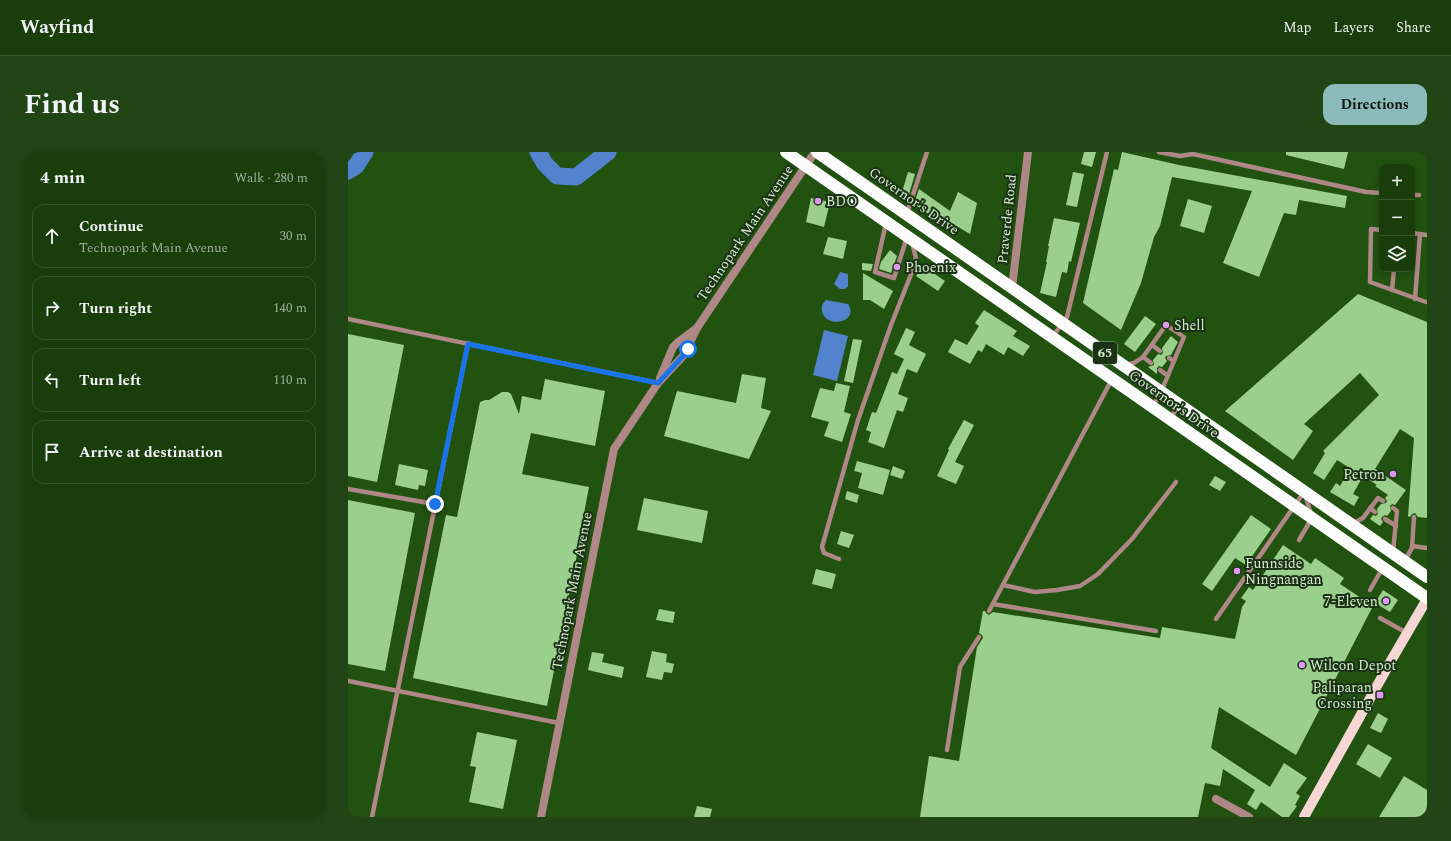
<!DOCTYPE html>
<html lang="en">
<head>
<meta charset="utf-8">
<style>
  :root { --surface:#193e0c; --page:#224515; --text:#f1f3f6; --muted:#9fae9d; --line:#37572d; --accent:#8bbbb9 }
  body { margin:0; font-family:Spectral,serif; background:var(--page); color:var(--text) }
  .controls { position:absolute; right:12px; top:12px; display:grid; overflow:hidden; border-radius:8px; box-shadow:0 2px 6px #0003 }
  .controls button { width:36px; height:36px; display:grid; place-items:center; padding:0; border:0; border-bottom:1px solid var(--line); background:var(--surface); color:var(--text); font:20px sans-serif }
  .stop { position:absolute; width:12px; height:12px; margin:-9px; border:3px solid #1a73e8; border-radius:50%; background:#fff }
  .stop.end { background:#1a73e8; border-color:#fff; box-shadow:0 1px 4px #0008 }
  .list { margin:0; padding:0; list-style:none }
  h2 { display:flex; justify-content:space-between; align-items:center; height:52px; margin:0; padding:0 16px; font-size:17px }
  h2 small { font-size:13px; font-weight:400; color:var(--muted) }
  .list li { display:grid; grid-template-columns:26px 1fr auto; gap:12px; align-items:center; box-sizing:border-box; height:64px; margin:0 8px 8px; padding:0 8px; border:1px solid var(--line); border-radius:12px }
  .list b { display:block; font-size:15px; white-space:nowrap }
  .list p { margin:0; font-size:13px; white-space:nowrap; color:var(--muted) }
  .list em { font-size:13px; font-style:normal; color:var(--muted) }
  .icon { flex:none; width:22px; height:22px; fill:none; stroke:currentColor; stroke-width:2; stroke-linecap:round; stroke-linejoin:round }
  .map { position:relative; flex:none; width:1079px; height:665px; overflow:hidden; border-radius:12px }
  header { display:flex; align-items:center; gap:24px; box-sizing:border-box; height:56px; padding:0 20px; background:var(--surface); border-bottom:1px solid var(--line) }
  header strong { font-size:19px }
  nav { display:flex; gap:22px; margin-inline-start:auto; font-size:14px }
  .intro { display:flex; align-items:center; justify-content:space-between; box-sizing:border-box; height:96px; padding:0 24px }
  h1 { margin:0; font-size:28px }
  .button { padding:10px 18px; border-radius:12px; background:var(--accent); color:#111; font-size:14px; font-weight:700 }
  main { display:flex; gap:24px; padding:0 24px }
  aside { flex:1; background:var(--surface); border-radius:12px; box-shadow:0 2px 6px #0003 }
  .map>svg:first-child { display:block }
</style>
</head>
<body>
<header>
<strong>Wayfind</strong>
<nav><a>Map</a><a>Layers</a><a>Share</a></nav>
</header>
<div class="intro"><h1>Find us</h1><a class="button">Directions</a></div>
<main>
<aside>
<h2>4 min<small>Walk · 280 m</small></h2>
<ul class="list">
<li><svg class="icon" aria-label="ahead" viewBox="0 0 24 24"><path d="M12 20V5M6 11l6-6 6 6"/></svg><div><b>Continue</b><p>Technopark Main Avenue</p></div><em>30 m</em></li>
<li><svg class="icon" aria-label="right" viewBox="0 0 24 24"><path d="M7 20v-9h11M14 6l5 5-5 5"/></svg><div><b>Turn right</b></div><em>140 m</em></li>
<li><svg class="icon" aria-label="left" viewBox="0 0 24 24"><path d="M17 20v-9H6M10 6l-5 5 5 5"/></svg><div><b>Turn left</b></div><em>110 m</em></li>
<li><svg class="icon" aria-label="arrive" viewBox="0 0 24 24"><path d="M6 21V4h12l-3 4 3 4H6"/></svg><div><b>Arrive at destination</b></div></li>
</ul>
</aside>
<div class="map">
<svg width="1079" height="665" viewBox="0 0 1079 665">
  <rect width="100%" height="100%" fill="#215210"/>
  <g fill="#5483cd">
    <path d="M492,120L500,122V134L497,137H492L486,132Z"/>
    <path d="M478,148L500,152C512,171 477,177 474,159C473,154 475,151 478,148Z"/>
    <path d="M476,178L500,184L489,229L465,223Z"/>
  </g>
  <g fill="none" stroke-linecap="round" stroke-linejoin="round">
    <g stroke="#5483cd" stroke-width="17">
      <path d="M190,0L197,12L209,24L228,25L260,0"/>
      <path d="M0,19L8,14L17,0"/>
    </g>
  </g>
  <g fill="#9bd08c">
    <path d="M736,0H748L744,15L733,12Z"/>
    <path d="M774,0L831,13L999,44L997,56L951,48L948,63L936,61L911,125L875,111L904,39L824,25L812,74L806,85L793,131L773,178L735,151L766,17L770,18Z"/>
    <path d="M938,0H1000L996,17L938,3Z"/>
    <path d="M560,20L567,22L559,49L552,47Z"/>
    <path d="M725,20L736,22L729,55L718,53Z"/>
    <path d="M571,37L602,59L610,40L629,51L622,82L590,63L588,67L566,52Z"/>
    <path d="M463,46L482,50L476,75L458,70Z"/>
    <path d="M840,47L864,54L856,81L832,74Z"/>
    <path d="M706,66L732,71L723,110L721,109L719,121L714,120L708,145L692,141L699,110H698L701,94H700Z"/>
    <path d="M480,85L499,89L495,107L475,102Z"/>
    <path d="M542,98L549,104L543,121L531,117L533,110Z"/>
    <path d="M514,111L525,112L523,119L514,118Z"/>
    <path d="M575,114L597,129L590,139L568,124Z"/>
    <path d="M515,121L545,139L536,157L522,148H515Z"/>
    <path d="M1010,142L1079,170V366L1070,365L1067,361L1064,362L1062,365L1060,364L1066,286L1052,277L1027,317L1058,338L1047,353L1044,352L1042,354L1043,359L1039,364L1037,363L1034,365L1033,367L1035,370L1032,374L1022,367L1025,363L1028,364L1030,362L1029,357L1033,352L1038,351L1039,349L1037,346L1040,343L1027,334L1029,333L1015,324L1005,342L1011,345L1006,354L982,340L988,331L992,334L1002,316L989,308L976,328L965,321L977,301L975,299L1031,243L1012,221L956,272L965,279L945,308L877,259Z"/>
    <path d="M636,158L669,179L665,184L682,194L675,204L660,195L656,203L638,192L634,200L630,198L622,212L600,200L607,187L619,193L631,174L627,171Z"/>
    <path d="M797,164L808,172L787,200L776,192Z"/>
    <path d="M558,176L567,180L561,193L578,202L569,221L559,217L550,242L560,246L555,260L549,258L536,296L520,290L523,280L518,278L524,260L528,261L544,220L549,222L556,207L546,202Z"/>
    <path d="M0,182L56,193L29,330L0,324Z"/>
    <path d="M823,184L830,190L823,203L818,204L817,206L819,209L814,215L811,214L809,216V222L800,215L806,213L805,208L810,202L813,203L815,201L814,196Z"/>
    <path d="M505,187L514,188L505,231L496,229Z"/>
    <path d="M394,222L418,226L413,256L423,259L401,307L316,284L329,239L388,251Z"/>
    <path d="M197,227L257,239L247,294L183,281L174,322L241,335L232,382H233L199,554L65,526L98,363L109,365L132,250L137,248H141L154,240H160L163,242L171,262L174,244L193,248Z"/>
    <path d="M488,231L502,234L496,260L503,262L494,290L476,284L481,270L463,265L472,236L486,239Z"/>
    <path d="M616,268L626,273L607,310L616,314L608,332L589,324L601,298L600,297Z"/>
    <path d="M509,309L542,318L535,343L510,336L514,321L506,319Z"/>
    <path d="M51,312L80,318L77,334L71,333L70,338L47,333Z"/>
    <path d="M545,314L557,319L554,327L542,323Z"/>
    <path d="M867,324L878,330L872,339L861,333Z"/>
    <path d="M499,339L511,343L509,351L497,347Z"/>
    <path d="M296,346L360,359L354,391L289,378Z"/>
    <path d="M0,348L67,361L37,519L0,512Z"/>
    <path d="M903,363L923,377L898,413L887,406L864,439L854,432Z"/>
    <path d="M493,379L506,383L501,396L489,392Z"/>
    <path d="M935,393L963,412L967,406L996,426L992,432L1025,454L948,603L871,555L863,596L922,635L936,611L959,626L948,641L952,644L947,653L949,654L941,665H934L913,650L908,658L899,652L907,638L875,617L872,634L857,631L850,665H572L581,604L611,609L629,495L635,486L634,483L631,481L635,459H637L638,461L641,463L645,460L812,486L814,475L887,487L894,455L898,449L893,446L901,435L905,438Z"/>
    <path d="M468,417L488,422L484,437L464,432Z"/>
    <path d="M1035,438L1050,448L1042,460L1027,451Z"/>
    <path d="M311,457L327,460L325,471L308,468Z"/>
    <path d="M304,499L319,502L318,510L326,512L324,521L316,520L314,528L298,525Z"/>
    <path d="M244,500L256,502L254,510L276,515L274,526L240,518Z"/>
    <path d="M1030,561L1040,567L1033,581L1022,576Z"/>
    <path d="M129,580L169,588L155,657L121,650L128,615L122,614Z"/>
    <path d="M1020,592L1044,606L1032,626L1008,612Z"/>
    <path d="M1056,624L1079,638V665H1031Z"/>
    <path d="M349,654L364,657L362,665H346Z"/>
  </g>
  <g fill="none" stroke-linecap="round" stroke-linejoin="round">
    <g stroke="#af8786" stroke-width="4.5">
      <path d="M811,0L832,4L845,2L1018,40L1034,41"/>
      <path d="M1064,43H1071"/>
      <path d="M559,61L579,0"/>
      <path d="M538,71L527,120L546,126L559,85"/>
      <path d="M1034,78L1023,77L1022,130L1078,150"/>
      <path d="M1064,81L1079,83"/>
      <path d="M1044,138L1046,117"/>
      <path d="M1067,147L1072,82"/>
      <path d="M0,167L310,231"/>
      <path d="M705,184L719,165L759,0"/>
      <path d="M804,193L812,199"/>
      <path d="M795,205L803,211"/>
      <path d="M821,206L826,209"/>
      <path d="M777,213L786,211L795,205L818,173L836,185L813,240L805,254"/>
      <path d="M812,218L820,224"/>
      <path d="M823,267L830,252"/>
      <path d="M0,337L87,352"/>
      <path d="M1022,356L1027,360"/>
      <path d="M1045,356L1049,359L1045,400"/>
      <path d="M1037,367L1048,374"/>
      <path d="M1004,372L1015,366L1030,346L1035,349"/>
      <path d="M951,388L964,366L957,342"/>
      <path d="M1064,394L1079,396"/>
      <path d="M491,407L476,401L474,395L510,268L543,173L564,120L568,106L564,91"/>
      <path d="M1057,408L1064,396L1066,365"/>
      <path d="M655,433L687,440L709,438L732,434L750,422L784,387L828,330"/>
      <path d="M1022,438L1034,417"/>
      <path d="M645,452L808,479"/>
      <path d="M641,459L764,227"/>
      <path d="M1032,466L1059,481"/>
      <path d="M868,467L956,340"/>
      <path d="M0,529L211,571"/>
      <path d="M599,598L612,515L631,485"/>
      <path d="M24,665L120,191"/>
    </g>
    <g stroke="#af8786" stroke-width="8">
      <path d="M664,136L680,0"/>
      <path d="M312,226L325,195L329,191L349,176"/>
      <path d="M868,647L901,665"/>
      <path d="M193,665L266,297L310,231L336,203L349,176L467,0"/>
    </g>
    <path stroke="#f6d5d5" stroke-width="10" d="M956,665L1044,507L1079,447"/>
    <g stroke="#fcfcfc" stroke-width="12">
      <path d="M438,0L1079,446"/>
      <path d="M469,0L1079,425"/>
    </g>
  </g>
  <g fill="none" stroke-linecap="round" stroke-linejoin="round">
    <path stroke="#1a73e8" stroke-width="5" d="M87,352L120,192L310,231L336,203L340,197"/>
  </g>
  <g fill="#df98f1" stroke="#1c3216" stroke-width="1.5">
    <circle cx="470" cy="49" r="4"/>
    <circle cx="549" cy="115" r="4"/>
    <circle cx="818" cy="173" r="4"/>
    <circle cx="1045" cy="322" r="4"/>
    <circle cx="889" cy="419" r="4"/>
    <circle cx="1038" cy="449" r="4"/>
    <circle cx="954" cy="513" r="4"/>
    <rect x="1028" y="539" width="8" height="8" rx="2"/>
  </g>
  <g text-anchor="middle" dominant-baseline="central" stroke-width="4" stroke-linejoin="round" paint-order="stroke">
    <rect fill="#1c3216" stroke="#9bb595" stroke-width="1" x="745" y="190" width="24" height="22" rx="3"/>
    <g font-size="13" font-weight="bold" fill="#d2edcb">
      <text x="757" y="201">65</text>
    </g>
    <g font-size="14" fill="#d2edcb" stroke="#1c3216" text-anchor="start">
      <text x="478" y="49">BDO</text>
      <text x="557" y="115">Phoenix</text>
      <text x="826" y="173">Shell</text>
      <text x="1037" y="322" text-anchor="end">Petron</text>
      <text x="897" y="411">Funnside<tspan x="897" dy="16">Ningnangan</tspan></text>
      <text x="1030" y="449" text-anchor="end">7-Eleven</text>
      <text x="962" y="513">Wilcon Depot</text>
      <text x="1024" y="535" text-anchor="end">Paliparan<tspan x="1024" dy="16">Crossing</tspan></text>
    </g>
    <g font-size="14" fill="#d2edcb" stroke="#1c3216">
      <text transform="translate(566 49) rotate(35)">Governor's Drive</text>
      <text transform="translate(659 67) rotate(-84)">Praverde Road</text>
      <text transform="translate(397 81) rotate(-56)">Technopark Main Avenue</text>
      <text transform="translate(826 252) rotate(35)">Governor's Drive</text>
      <text transform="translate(224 439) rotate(-79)">Technopark Main Avenue</text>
    </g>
  </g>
</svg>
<div class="controls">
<button>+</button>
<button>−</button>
<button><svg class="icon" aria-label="layers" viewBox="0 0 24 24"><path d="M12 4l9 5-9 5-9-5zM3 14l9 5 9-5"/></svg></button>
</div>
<div class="stop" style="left:340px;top:197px"></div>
<div class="stop end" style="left:87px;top:352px"></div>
</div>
</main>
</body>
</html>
